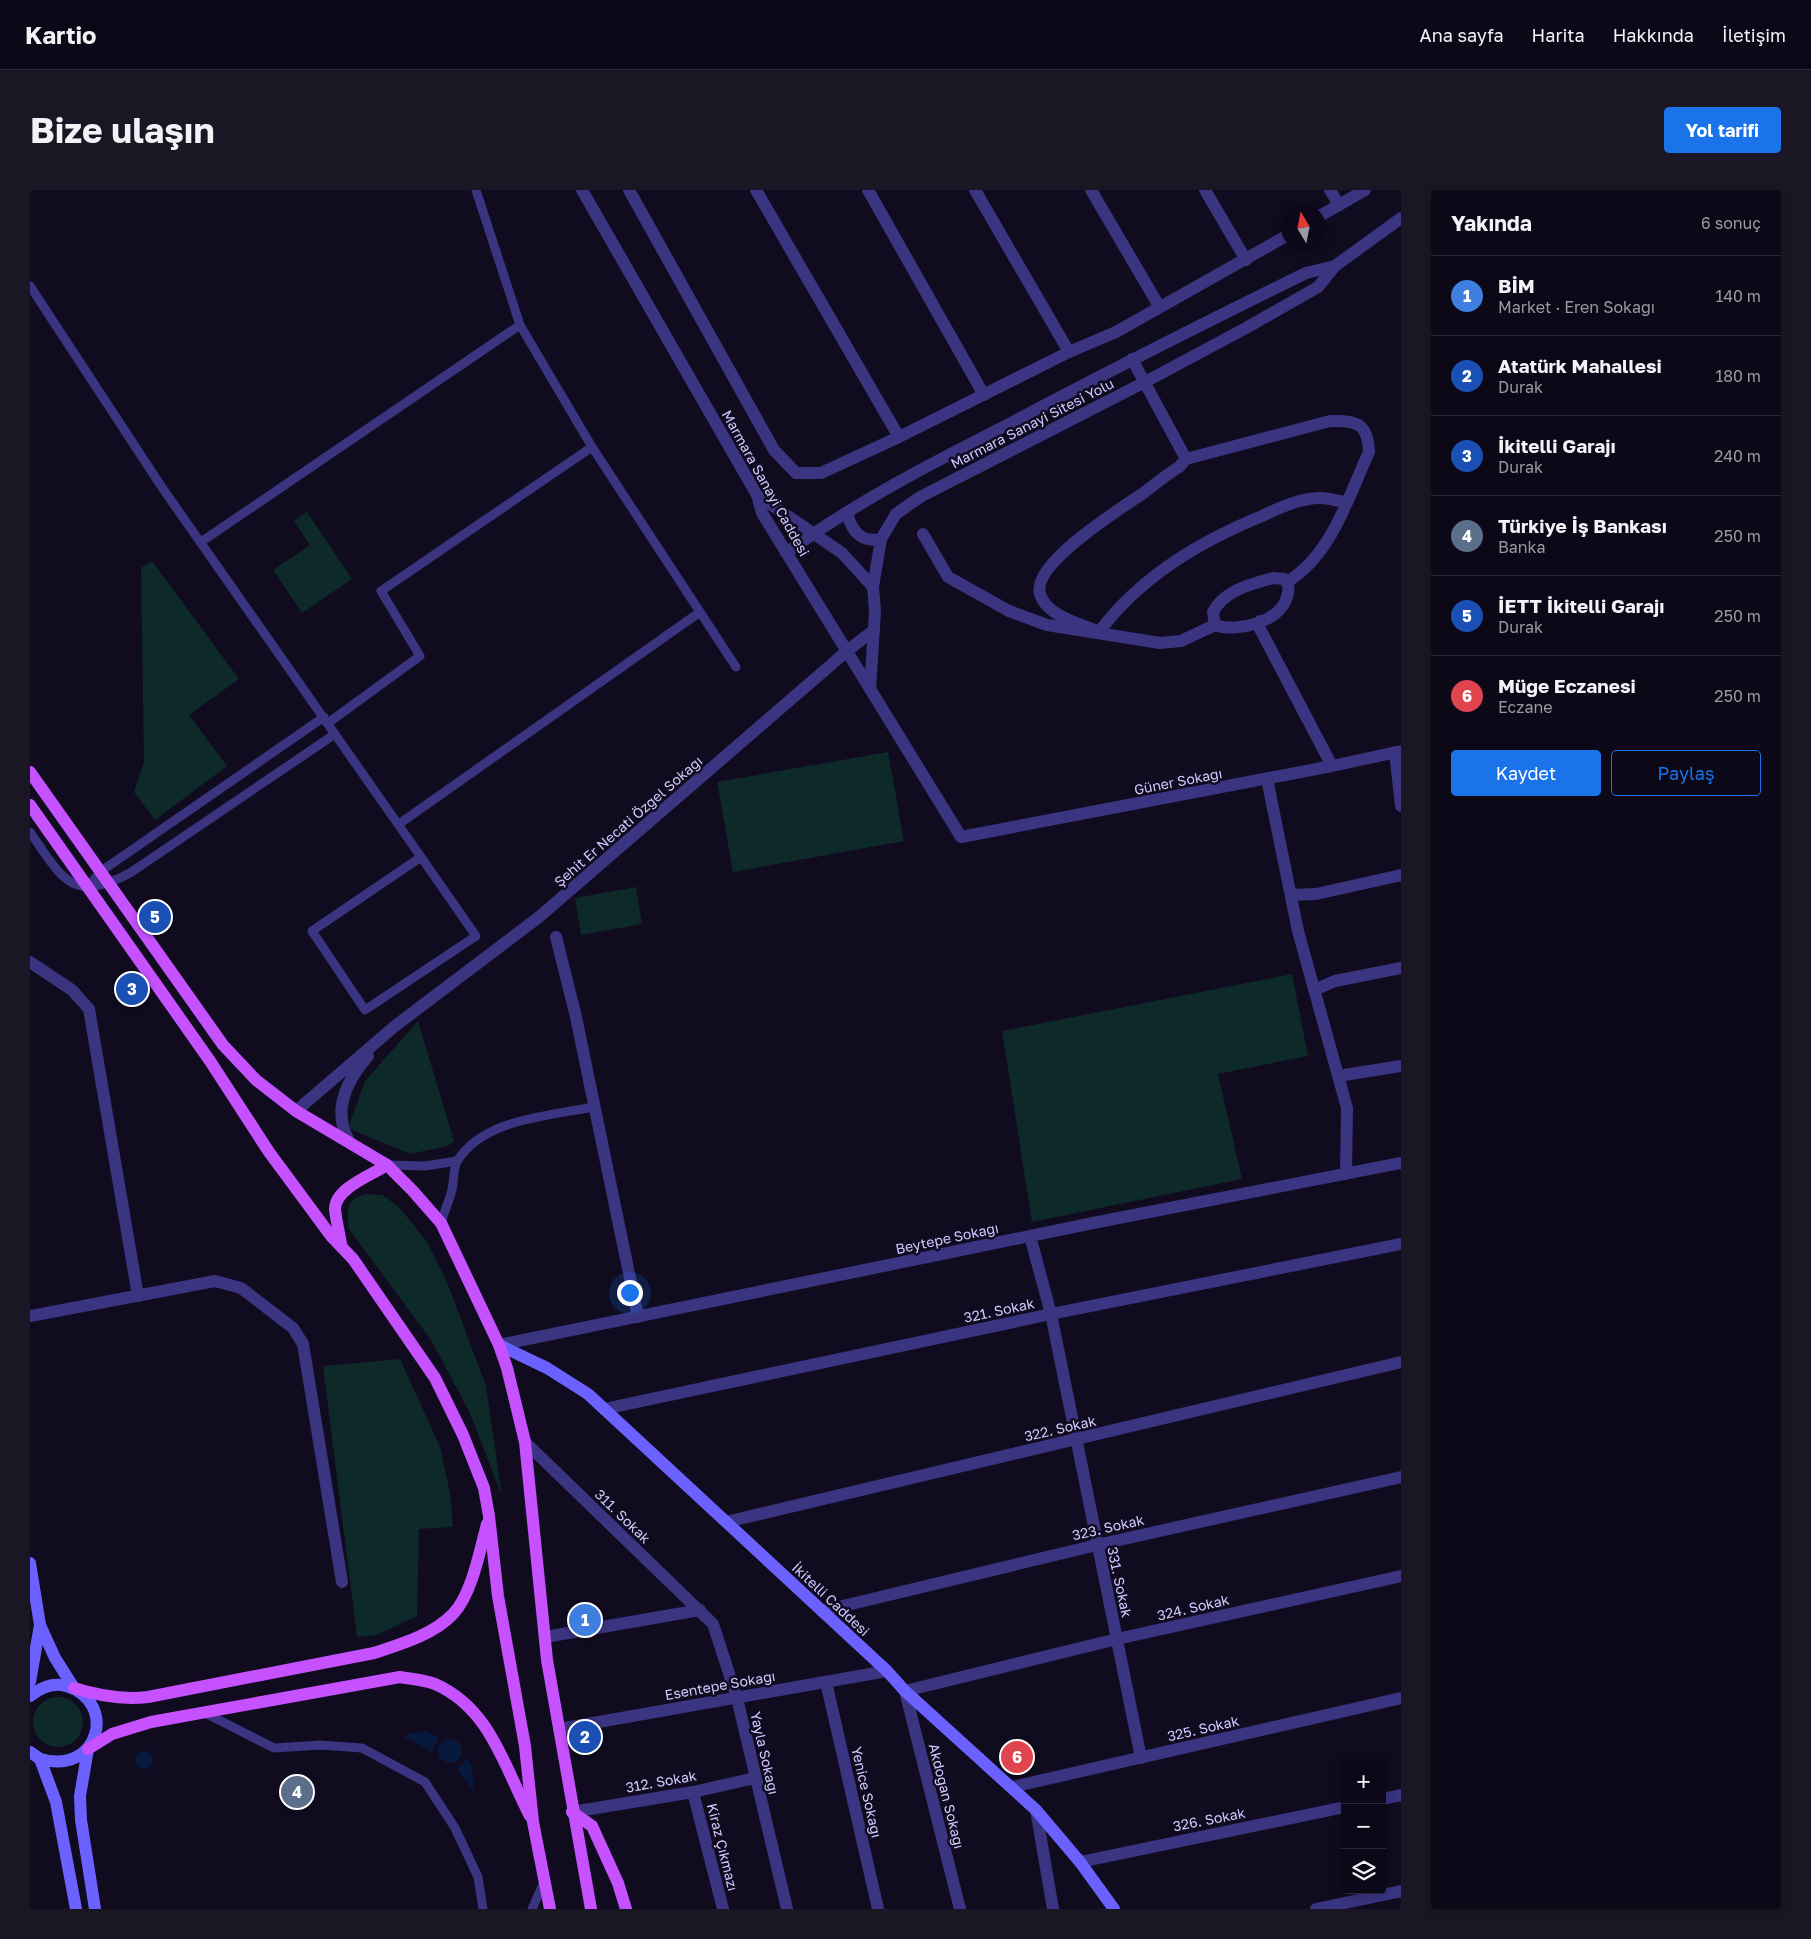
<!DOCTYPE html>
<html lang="tr">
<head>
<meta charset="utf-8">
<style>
  :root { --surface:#0c0817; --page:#1a1624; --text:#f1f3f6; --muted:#9a9aa1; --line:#2c2936; --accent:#1a73e8 }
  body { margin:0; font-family:"Golos Text",sans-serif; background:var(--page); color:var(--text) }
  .controls { position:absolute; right:15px; bottom:15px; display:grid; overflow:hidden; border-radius:5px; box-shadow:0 2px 12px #0003 }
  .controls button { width:45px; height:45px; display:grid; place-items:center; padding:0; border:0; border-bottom:1px solid var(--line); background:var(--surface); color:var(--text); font:25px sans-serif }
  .compass { position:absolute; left:1251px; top:15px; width:45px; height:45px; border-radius:50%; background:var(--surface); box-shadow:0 2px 12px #0003; rotate:350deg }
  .you { position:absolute; left:599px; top:1102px; width:18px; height:18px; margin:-12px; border:4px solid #fff; border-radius:50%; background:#1a73e8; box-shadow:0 0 0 8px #1a73e833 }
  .badge { display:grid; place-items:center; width:32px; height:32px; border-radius:50%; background:var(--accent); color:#fff; font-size:16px; font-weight:700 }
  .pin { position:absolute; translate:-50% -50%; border:2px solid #fff; box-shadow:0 1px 5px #0006 }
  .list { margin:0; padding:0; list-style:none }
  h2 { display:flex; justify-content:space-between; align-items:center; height:65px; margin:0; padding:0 20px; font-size:21px }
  h2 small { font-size:16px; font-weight:400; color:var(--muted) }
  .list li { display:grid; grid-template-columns:32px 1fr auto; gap:15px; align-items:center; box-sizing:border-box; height:80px; padding:0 20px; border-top:1px solid var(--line) }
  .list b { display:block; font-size:19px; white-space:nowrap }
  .list p { margin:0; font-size:16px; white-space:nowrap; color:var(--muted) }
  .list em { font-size:16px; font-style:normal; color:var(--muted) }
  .actions { display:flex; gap:10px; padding:15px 20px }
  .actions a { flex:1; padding:11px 0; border:1px solid var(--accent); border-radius:5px; text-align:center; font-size:18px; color:var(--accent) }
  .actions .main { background:var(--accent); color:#fff }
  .icon { flex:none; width:28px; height:28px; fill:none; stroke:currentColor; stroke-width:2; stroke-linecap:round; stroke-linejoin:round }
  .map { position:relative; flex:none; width:1371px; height:1719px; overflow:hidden; border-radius:5px }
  header { display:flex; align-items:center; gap:30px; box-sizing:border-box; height:70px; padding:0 25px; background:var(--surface); border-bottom:1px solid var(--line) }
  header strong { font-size:24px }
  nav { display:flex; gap:28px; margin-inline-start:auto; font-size:18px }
  .intro { display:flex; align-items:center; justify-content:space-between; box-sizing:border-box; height:120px; padding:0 30px }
  h1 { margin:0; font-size:35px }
  .button { padding:12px 22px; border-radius:5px; background:var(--accent); color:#fff; font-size:18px; font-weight:700 }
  main { display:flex; gap:30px; padding:0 30px }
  aside { flex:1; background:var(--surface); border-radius:5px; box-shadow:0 2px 12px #0003 }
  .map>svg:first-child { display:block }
</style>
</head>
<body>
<header>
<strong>Kartio</strong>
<nav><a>Ana sayfa</a><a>Harita</a><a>Hakkında</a><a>İletişim</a></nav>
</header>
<div class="intro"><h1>Bize ulaşın</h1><a class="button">Yol tarifi</a></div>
<main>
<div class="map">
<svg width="1371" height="1719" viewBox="0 0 1371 1719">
  <rect width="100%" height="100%" fill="#100b1f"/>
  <g fill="#0e2929">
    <path d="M277,322L322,389L272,423L243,380L280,355L264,331Z"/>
    <path d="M122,371L209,489L159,525L197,576L125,630L104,602L114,572L111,378Z"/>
    <path d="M858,562L874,651L703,682L687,592Z"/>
    <path d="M606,697L612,734L551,745L545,708Z"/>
    <path d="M1262,784L1278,866L1188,884L1212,989L1002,1032L972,841Z"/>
    <path d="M388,831L424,951L418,956L380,964L318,938L335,891Z"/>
    <path d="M335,1004L352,1005L369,1017L397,1052L417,1092L456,1196L472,1306L439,1221L401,1150L319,1039C317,1019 315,1011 335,1004Z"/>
    <path d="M370,1169L410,1257L420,1303L423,1337L389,1339L387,1426L347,1445L327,1447L293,1176Z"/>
    <circle cx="28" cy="1532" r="25"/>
  </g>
  <g fill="#07183d">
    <path d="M396,1541L409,1547L402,1562L374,1547L381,1543Z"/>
    <circle cx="420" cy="1561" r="12"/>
    <circle cx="114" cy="1570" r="9"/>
    <path d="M436,1568L442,1577L444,1601L426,1578L433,1574Z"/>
  </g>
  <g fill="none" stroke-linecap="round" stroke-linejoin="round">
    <g stroke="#3a3481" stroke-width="9">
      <path d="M446,0L490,135L562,257L706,477"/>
      <path d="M0,96L131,296L391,667"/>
      <path d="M171,352L490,135"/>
      <path d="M298,533L390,466L351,401L562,257"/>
      <path d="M369,634L670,422"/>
      <path d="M0,642C32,688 41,714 100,683L305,544"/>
      <path d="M391,667L446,746L335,820L282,741Z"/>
      <path d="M57,698L70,682L294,527"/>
      <path d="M357,975L395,976L427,971"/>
      <path d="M411,1033C414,1022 419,1011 422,1000C424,991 423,977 428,970C454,929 519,926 563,917"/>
      <path d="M175,1523L244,1558L290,1555L332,1558L395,1592L425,1638L448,1687L453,1719"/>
      <path d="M502,1719L515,1690"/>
    </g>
    <g stroke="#3a3481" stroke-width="12">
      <path d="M552,0L727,305L732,323L931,647L1302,576L1371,561"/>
      <path d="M599,0L744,260L766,283H791L869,247L1039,162L1086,142L1258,45"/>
      <path d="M726,0L869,247"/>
      <path d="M838,0L954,205"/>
      <path d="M945,0L1039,162"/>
      <path d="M1061,0L1129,116"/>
      <path d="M1175,0L1216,70"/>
      <path d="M1300,0L1309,15"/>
      <path d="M1288,27L1335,0"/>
      <path d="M1102,169L1156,269L1149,277C1136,285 1124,295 1112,304C1090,319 1001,374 1010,404C1017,427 1051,433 1069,442C1110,387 1169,352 1232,326C1249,318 1270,308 1290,308C1298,308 1308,311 1316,312"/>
      <path d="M1156,269L1300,231C1326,230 1338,233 1339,262C1318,307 1302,365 1257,392"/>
      <path d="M727,305L812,363L843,397"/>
      <path d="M817,322C821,341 831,353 851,349"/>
      <path d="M893,344L918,387L979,421L1017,435L1130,453L1151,451L1185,435"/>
      <path d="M756,363C826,312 902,273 979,234C1077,182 1176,132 1276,83L1305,76"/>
      <path d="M1243,388L1254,389C1260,395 1259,400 1257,407C1250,432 1207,443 1185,435L1183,422C1194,400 1222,394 1243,388Z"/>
      <path d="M1230,431L1229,437L1302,576"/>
      <path d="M840,499L845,422L843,397L851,349L866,324L890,307L1115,192L1216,138L1288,97L1305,76L1371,28"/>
      <path d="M1365,562L1371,616"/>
      <path d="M1237,589L1268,741L1317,918L1316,984"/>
      <path d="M1261,705L1286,704L1371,685"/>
      <path d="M526,747L546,827L608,1127"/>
      <path d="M0,772L42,800L59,819L108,1106"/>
      <path d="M1284,800L1305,791L1371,778"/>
      <path d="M1308,886L1371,876"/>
      <path d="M266,921L365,836L509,727L817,461L844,440"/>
      <path d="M318,949C302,919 317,890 338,866"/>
      <path d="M1000,1046L1021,1124L1111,1568"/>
      <path d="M0,1126L185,1091L211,1098L263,1138L273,1154L312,1392"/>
      <path d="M469,1155L1068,1032L1371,973"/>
      <path d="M574,1219L1021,1124L1371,1054"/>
      <path d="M495,1252L683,1434L707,1508L757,1719"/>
      <path d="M696,1332L1371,1172"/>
      <path d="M792,1421L1067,1355L1371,1287"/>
      <path d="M515,1447L670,1420"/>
      <path d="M796,1492L848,1719"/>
      <path d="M529,1539L857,1481"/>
      <path d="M982,1597L1371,1508"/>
      <path d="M663,1602L693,1719"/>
      <path d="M1352,1609L1371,1605"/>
      <path d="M1006,1620L1023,1719"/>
      <path d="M542,1622L663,1602L725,1588"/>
      <path d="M1050,1672L1315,1617"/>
      <path d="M930,1719L875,1501L1087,1449L1371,1386"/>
      <path d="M1286,1719L1371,1701"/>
    </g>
    <g stroke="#6b61ff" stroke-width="12">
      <path d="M469,1155L517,1178L558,1204L857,1481L875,1501L1006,1620L1050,1672L1084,1719"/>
      <path d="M0,1373L10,1435L25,1468L44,1498"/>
      <path d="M0,1492L10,1435"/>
      <path d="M0,1506C10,1498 23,1492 36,1496C88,1511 70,1586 10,1569"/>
      <path d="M58,1559L50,1606L51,1630L65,1719"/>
      <path d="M0,1562L10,1569L26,1612L46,1719"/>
    </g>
    <g stroke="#c551ff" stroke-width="12">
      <path d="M0,582L193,855L226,890L266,921L357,975L382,1000L411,1033L469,1155L477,1178L495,1252L517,1470L561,1719"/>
      <path d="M0,615L180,871L239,962L301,1046L323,1069L405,1188L433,1245L454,1298L459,1326L468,1406L495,1556L503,1632L520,1719"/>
      <path d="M311,1054C309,1042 306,1030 305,1019C305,998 342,985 357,975"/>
      <path d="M44,1498C69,1506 92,1510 118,1507L344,1463C371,1454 403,1445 423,1424C442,1404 450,1360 457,1334"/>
      <path d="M58,1559L82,1544L121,1532L370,1487C381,1489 394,1490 405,1494C460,1518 474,1576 500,1626"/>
      <path d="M542,1622L562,1636L588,1693L596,1719"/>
    </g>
  </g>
  <g text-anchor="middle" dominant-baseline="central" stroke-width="5" stroke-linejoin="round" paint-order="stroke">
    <g font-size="14" fill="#d2caff" stroke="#100b1f">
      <text transform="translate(1002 233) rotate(-27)">Marmara Sanayi Sitesi Yolu</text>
      <text transform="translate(736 293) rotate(61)">Marmara Sanayi Caddesi</text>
      <text transform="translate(1148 591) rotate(-11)">Güner Sokağı</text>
      <text transform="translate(598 631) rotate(-41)">Şehit Er Necati Özgel Sokağı</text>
      <text transform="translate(917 1048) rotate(-12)">Beytepe Sokağı</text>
      <text transform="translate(969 1120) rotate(-12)">321. Sokak</text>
      <text transform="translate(1030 1238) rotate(-13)">322. Sokak</text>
      <text transform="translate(593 1326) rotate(44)">311. Sokak</text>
      <text transform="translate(1078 1337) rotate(-13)">323. Sokak</text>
      <text transform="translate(1090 1392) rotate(78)">331. Sokak</text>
      <text transform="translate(801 1409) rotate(43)">İkitelli Caddesi</text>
      <text transform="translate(1163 1417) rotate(-13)">324. Sokak</text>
      <text transform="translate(690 1495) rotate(-10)">Esentepe Sokağı</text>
      <text transform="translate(1173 1538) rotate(-13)">325. Sokak</text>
      <text transform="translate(735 1563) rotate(77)">Yayla Sokağı</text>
      <text transform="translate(631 1591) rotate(-10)">312. Sokak</text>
      <text transform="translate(837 1602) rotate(77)">Yenice Sokağı</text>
      <text transform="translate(917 1606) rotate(76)">Akdoğan Sokağı</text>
      <text transform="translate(1179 1629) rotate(-11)">326. Sokak</text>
      <text transform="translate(693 1657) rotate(76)">Kiraz Çıkmazı</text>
    </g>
  </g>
</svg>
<div class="controls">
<button>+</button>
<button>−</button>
<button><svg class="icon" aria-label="layers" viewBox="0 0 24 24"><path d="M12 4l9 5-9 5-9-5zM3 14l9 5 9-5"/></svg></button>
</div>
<svg class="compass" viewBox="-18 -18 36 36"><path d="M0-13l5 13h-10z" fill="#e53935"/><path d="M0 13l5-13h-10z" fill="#9a9aa1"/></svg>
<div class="you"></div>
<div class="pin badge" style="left:555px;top:1430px;background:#3f7fe0">1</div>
<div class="pin badge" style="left:555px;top:1547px;background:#1a4fb4">2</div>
<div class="pin badge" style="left:102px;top:799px;background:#1a4fb4">3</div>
<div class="pin badge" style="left:267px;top:1602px;background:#5c6f8a">4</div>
<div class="pin badge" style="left:125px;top:727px;background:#1a4fb4">5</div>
<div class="pin badge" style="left:987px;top:1567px;background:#e0444e">6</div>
</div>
<aside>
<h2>Yakında<small>6 sonuç</small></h2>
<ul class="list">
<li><span class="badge" style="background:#3f7fe0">1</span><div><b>BİM</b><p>Market · Eren Sokağı</p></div><em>140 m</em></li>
<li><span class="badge" style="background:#1a4fb4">2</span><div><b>Atatürk Mahallesi</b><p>Durak</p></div><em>180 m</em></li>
<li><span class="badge" style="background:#1a4fb4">3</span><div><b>İkitelli Garajı</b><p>Durak</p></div><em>240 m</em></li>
<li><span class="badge" style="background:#5c6f8a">4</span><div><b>Türkiye İş Bankası</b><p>Banka</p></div><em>250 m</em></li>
<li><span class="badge" style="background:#1a4fb4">5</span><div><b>İETT İkitelli Garajı</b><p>Durak</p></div><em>250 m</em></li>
<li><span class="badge" style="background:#e0444e">6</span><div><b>Müge Eczanesi</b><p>Eczane</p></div><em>250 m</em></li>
</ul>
<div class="actions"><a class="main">Kaydet</a><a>Paylaş</a></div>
</aside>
</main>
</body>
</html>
